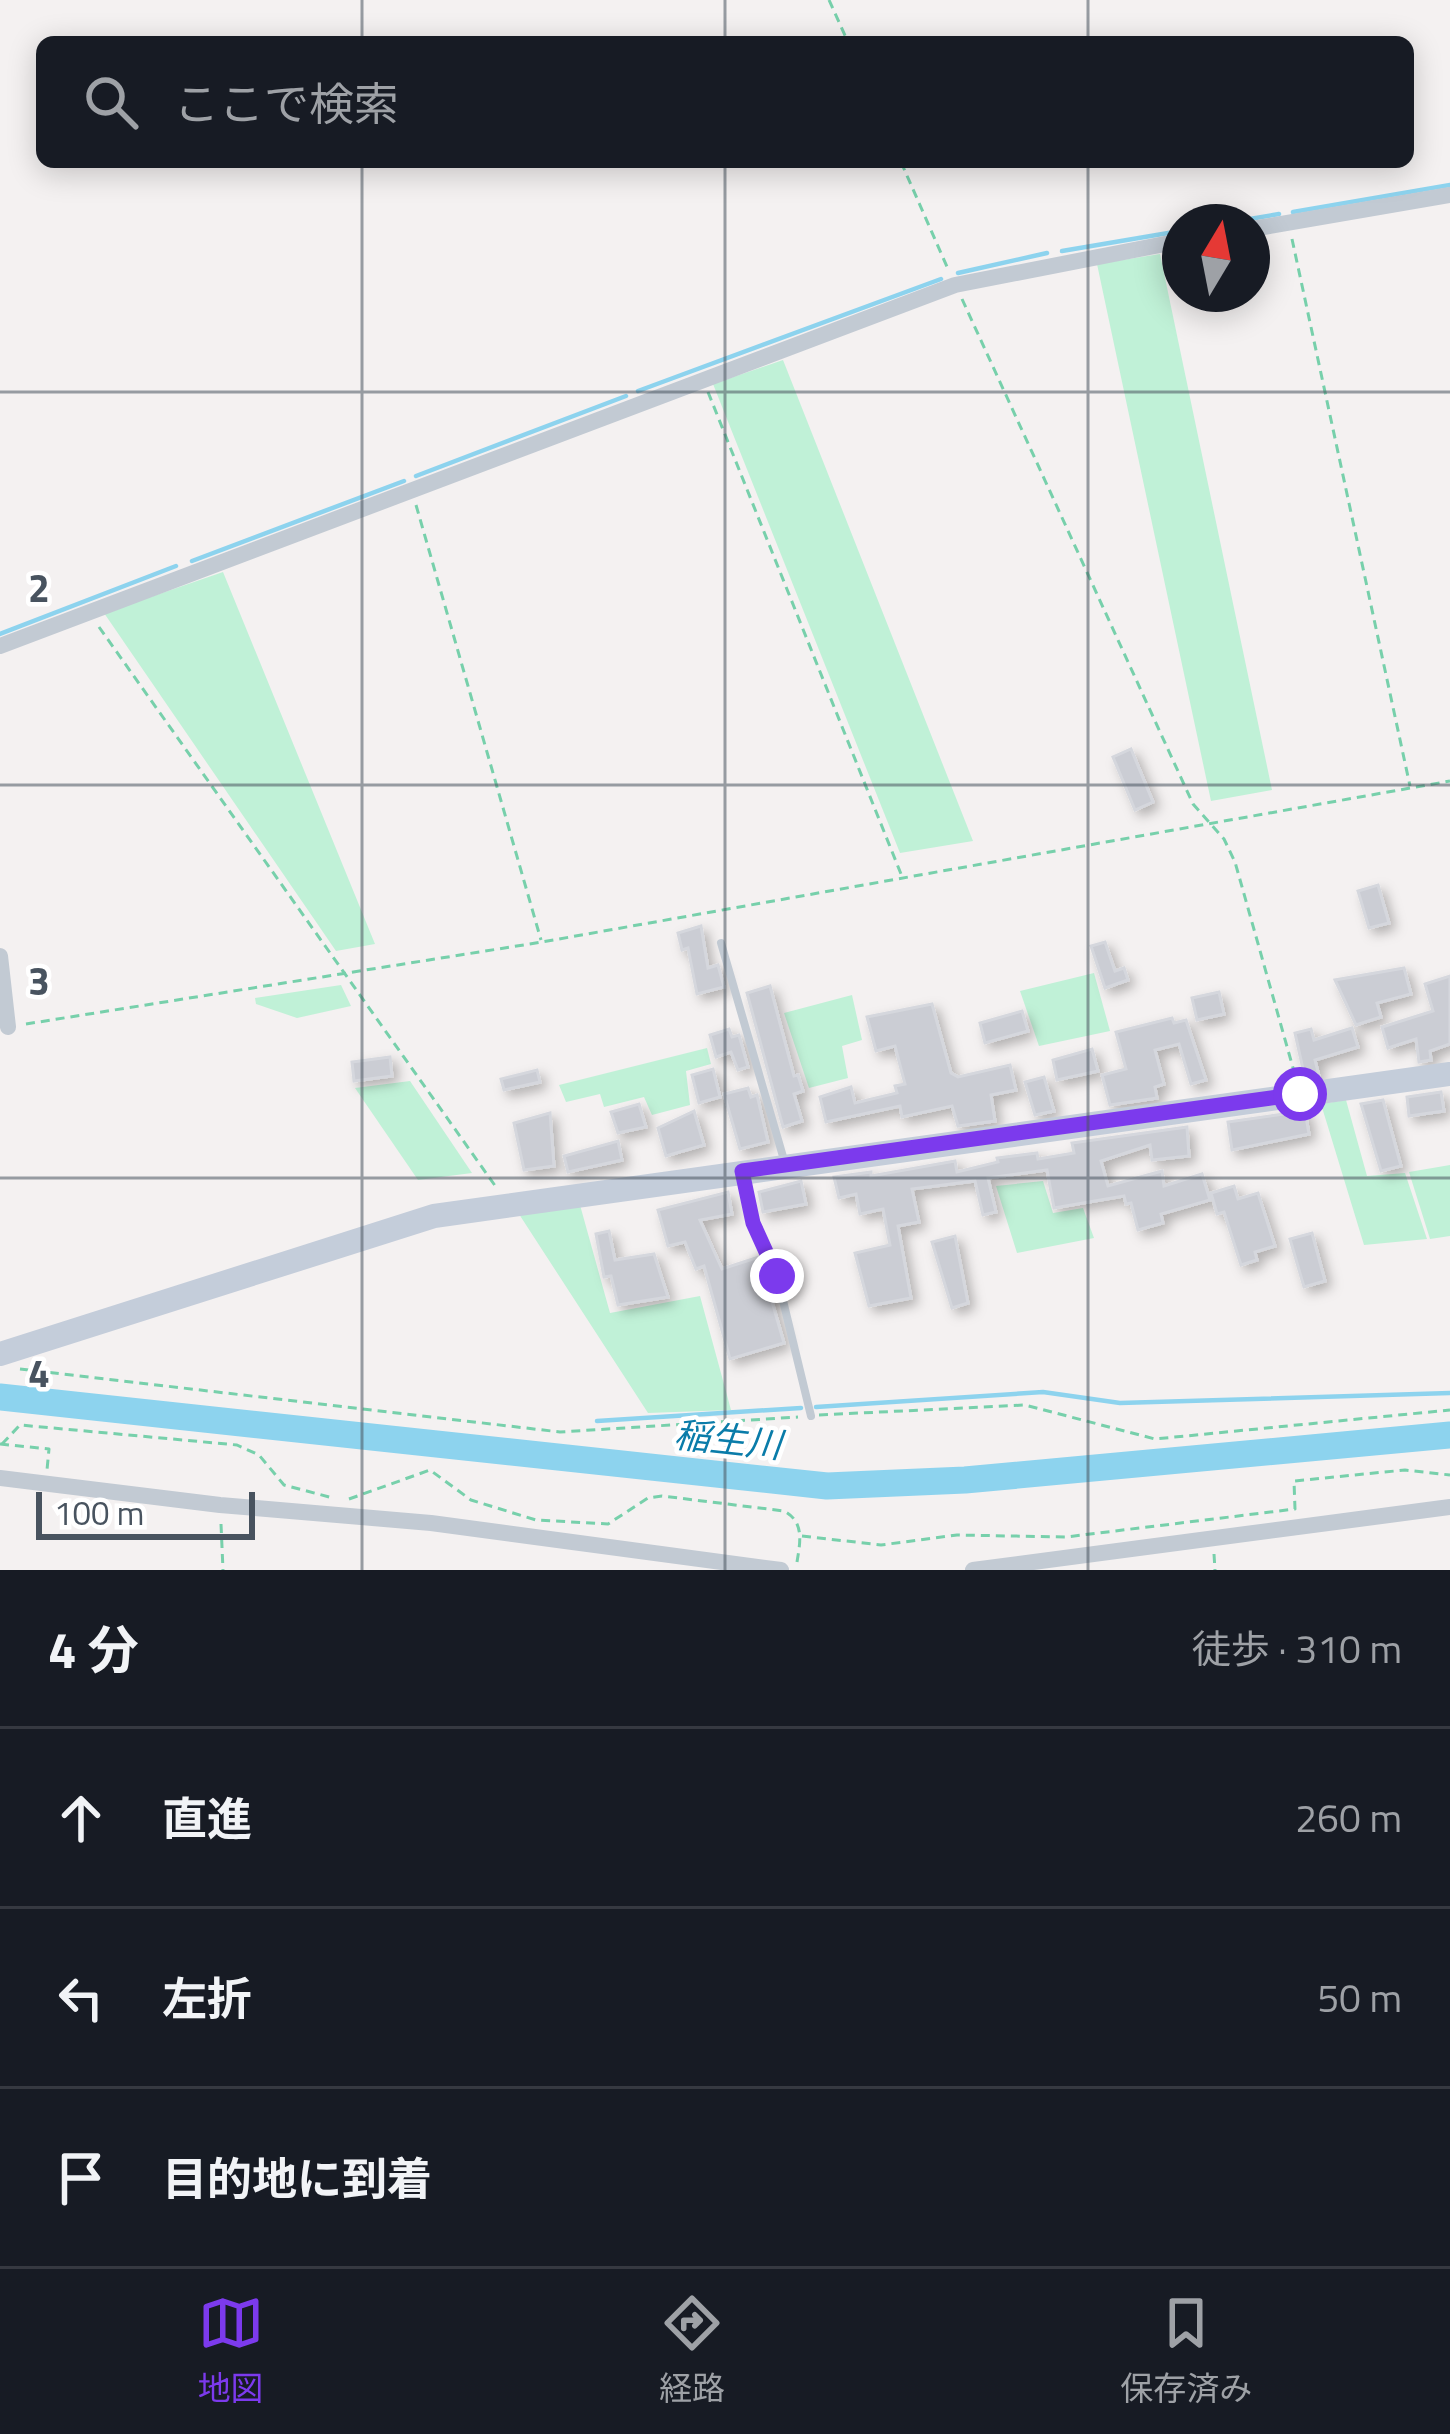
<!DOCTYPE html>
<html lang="ja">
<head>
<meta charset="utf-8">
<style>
  :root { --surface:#171b24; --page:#20242c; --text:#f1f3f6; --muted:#9ea1a6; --line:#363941; --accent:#7c3aed }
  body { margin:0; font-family:"Titillium Web","Noto Sans JP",sans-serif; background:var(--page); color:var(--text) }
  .compass { position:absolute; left:1162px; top:204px; width:108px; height:108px; border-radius:50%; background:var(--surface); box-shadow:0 6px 30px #0003; rotate:10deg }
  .scale { position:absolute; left:36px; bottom:30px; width:219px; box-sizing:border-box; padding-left:12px; border:6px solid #48535f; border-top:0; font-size:33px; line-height:42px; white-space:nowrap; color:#48535f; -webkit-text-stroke:9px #fff; paint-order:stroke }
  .stop { position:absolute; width:36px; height:36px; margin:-27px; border:9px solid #7c3aed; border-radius:50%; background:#fff }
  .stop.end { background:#7c3aed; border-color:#fff; box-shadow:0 3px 12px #0008 }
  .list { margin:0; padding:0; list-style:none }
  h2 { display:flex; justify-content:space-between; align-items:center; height:156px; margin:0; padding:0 48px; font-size:51px }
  h2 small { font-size:39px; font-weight:400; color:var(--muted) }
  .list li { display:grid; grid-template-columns:78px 1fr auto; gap:36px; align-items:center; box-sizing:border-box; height:180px; padding:0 48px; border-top:3px solid var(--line) }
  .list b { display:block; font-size:45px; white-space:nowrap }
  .list em { font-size:39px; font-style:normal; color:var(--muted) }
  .icon { flex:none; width:66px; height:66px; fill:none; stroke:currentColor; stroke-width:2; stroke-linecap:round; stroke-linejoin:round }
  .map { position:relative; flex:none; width:1450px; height:1570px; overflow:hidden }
  .search { position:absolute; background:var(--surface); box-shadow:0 6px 30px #0003; left:36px; right:36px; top:36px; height:132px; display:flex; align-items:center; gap:30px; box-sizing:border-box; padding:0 42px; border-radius:18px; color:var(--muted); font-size:45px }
  .sheet { height:696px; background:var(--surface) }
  nav { display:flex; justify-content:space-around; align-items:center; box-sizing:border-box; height:168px; border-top:3px solid var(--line); background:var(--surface); font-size:33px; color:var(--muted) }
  nav a { display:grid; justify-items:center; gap:6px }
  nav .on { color:var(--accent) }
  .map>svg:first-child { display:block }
</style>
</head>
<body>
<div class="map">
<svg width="1450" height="1570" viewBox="0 0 1450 1570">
  <defs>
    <filter id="shadow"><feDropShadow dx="5.5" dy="5.5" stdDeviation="6" flood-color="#0004"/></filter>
  </defs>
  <rect width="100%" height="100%" fill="#f4f1f1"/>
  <g fill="#c0f1d7">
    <path d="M1160,254L1272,790L1211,801L1097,264Z"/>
    <path d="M783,360L973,841L900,853L713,384Z"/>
    <path d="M223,572L375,944L336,951L104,613Z"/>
    <path d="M1094,973L1110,1031L1039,1046L1020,991Z"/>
    <path d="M341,985L351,1006L297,1018L256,1004L255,998Z"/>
    <path d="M852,995L862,1040L842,1046L848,1078L809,1088L784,1013Z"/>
    <path d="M707,1048L711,1064L686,1071L690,1105L652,1115L644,1097L604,1107L600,1094L566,1102L559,1085Z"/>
    <path d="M410,1081L472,1173L418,1180L355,1088Z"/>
    <path d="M1346,1100L1367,1176L1405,1173L1427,1239L1364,1245L1321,1104Z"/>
    <path d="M1450,1165V1236L1430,1239L1409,1172Z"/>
    <path d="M1043,1181L1053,1213L1083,1208L1094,1238L1017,1253L996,1186Z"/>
    <path d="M580,1205L610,1313L700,1296L731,1410L648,1413L517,1211Z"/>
  </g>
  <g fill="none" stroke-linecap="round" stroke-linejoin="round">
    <g stroke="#8dd3ee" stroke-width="4.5">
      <path d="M1293,212L1450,185"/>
      <path d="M1232,222L1279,214"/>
      <path d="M1062,251L1180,231"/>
      <path d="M958,273L1047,253"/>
      <path d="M638,391L941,279"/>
      <path d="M416,476L626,396"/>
      <path d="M192,561L404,481"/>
      <path d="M0,634L176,566"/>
      <path d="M816,1407L1043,1392L1120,1403L1450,1393"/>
      <path d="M597,1421L801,1408"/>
    </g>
    <path stroke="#8dd3ee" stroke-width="27" d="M0,1397L827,1486L965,1480L1450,1435"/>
  </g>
  <g fill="#cbcdd4" stroke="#d5d7dd" stroke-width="3" filter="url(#shadow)">
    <path d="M1131,749L1153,802L1135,810L1113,757Z"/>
    <path d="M1378,885L1389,923L1369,928L1358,891Z"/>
    <path d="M701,926L708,968L718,965L724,987L697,994L688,948L682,950L678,933Z"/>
    <path d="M1105,942L1115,971L1124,968L1128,980L1105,988L1091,946Z"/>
    <path d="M1404,968L1411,994L1377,1003L1381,1017L1356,1025L1335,980Z"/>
    <path d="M1450,976V1044L1430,1051L1431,1060L1419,1062L1416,1039L1388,1048L1382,1027L1433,1011L1425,984Z"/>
    <path d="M770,986L794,1076L798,1075L803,1091L794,1094L802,1121L783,1127L747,993Z"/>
    <path d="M1219,992L1224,1014L1197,1020L1192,998Z"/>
    <path d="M932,1004L951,1073L958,1077L1010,1065L1016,1090L991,1095L995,1121L958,1126L952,1106L902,1117L900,1106L826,1122L820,1097L851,1087L855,1103L897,1093L895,1086L905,1084L895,1046L876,1051L867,1017Z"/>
    <path d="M1022,1011L1028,1031L985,1043L980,1023Z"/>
    <path d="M1172,1018L1174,1023L1186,1020L1206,1080L1191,1084L1179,1044L1155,1050L1164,1084L1155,1087L1157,1098L1110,1105L1102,1075L1126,1069L1116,1032Z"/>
    <path d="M1352,1028L1358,1047L1315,1060L1319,1076L1305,1078L1295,1033L1311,1029L1314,1040Z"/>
    <path d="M729,1029L732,1037L739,1035L748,1067L738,1070L731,1052L716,1057L710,1035Z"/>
    <path d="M1092,1049L1098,1071L1057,1080L1053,1060Z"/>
    <path d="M390,1057L392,1076L354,1081L352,1062Z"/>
    <path d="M713,1069L720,1097L699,1103L692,1075Z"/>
    <path d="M537,1070L540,1082L504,1090L501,1079Z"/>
    <path d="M1044,1077L1054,1111L1035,1115L1025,1082Z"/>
    <path d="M748,1088L751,1097L757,1095L768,1142L740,1149L724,1094Z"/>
    <path d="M1441,1092L1444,1111L1409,1116L1407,1097Z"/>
    <path d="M1383,1100L1401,1166L1381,1171L1361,1104Z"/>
    <path d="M639,1104L646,1127L618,1133L611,1112Z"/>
    <path d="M694,1111L704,1145L666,1156L658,1128Z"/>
    <path d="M1305,1111L1309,1134L1232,1150L1228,1122Z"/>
    <path d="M550,1113L554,1166L524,1170L514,1123Z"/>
    <path d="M1187,1127L1189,1156L1152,1160L1150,1145L1101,1161L1108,1186L1162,1171L1164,1186L1202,1174L1210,1200L1161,1214L1163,1223L1138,1230L1131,1203L1126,1204L1124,1196L1054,1208L1047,1170L988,1178L996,1212L983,1215L975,1181L912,1189L919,1222L898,1226L911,1298L869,1306L855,1253L890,1245L883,1209L860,1214L856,1194L839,1198L834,1177L871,1172V1176L955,1161L957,1172L998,1162L997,1158L1037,1153L1038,1159L1074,1153L1072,1143Z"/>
    <path d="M618,1141L622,1160L568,1172L564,1156Z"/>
    <path d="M801,1181L806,1204L763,1212L759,1192Z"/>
    <path d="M1234,1186L1238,1199L1258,1193L1275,1246L1255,1252L1257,1260L1241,1265L1224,1212L1217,1214L1211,1193Z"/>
    <path d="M728,1192L732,1214L700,1220L722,1269L759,1257L784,1343L730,1359L704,1266L696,1269L685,1242L668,1246L658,1210Z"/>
    <path d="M609,1231L615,1260L654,1254L668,1297L618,1305L611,1276L604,1277L596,1234Z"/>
    <path d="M1312,1233L1325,1281L1304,1287L1290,1239Z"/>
    <path d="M955,1236L968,1303L952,1308L932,1242Z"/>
  </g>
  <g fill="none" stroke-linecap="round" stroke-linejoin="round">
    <g stroke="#77d0ab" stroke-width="3" stroke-dasharray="9 6" stroke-linecap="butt">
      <path d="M829,0L848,42"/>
      <path d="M901,162L948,269"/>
      <path d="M1292,239L1410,786"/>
      <path d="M962,299L1193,804L1224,839L1235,862L1295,1075"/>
      <path d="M708,392L901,874"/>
      <path d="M416,505L541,940"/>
      <path d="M99,627L496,1187"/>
      <path d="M26,1024L542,942L1450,781"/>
      <path d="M20,1369L560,1432L798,1417"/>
      <path d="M819,1415L1025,1405L1155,1439L1450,1410"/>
      <path d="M0,1444L49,1449L47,1470"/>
      <path d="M2,1444L20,1425L237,1445L259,1455L284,1485L333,1498"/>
      <path d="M349,1499L430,1470L471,1500L536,1520L608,1524L648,1498L662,1496L784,1511C805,1522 800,1543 797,1562"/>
      <path d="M221,1524L223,1570"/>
      <path d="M802,1536L881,1545L957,1535L1066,1537L1295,1509L1294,1481L1405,1470L1450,1475"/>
      <path d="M1214,1554L1215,1570"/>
    </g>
    <g stroke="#c2cad3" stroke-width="8">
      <path d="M721,943L784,1160"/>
      <path d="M743,1178L753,1223L777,1276L811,1416"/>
    </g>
    <g stroke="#c2cad3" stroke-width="16">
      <path d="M1252,229L1450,195"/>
      <path d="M0,646L955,285L1180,241"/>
      <path d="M0,956L8,1027"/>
      <path d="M0,1478L220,1505L431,1523L781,1570"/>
      <path d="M973,1570L1450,1507"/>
    </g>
    <path stroke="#c4cdda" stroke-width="24" d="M0,1354L434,1216L1450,1074"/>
  </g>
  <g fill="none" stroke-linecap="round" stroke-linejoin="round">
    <path stroke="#7c3aed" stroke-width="15" d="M777,1276L753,1223L742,1171L1300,1094"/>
  </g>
  <path fill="none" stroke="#48535f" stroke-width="3" stroke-opacity="0.55" d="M362,0V42M725,0V42M1088,0V42M362,162V1570M725,162V1570M1088,162V1570M0,392H1450M0,785H1450M0,1178H1450"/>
  <g text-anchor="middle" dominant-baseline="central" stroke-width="9" stroke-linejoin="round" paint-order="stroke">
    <g font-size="36" font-style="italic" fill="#0a7ca9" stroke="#fff">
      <text transform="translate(728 1439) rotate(6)">稲生川</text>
    </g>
  </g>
  <g font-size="39" text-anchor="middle" font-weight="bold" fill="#48535f" stroke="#fff" stroke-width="9" stroke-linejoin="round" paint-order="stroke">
    <text x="39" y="602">2</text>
    <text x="39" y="995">3</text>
    <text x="39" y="1387">4</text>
  </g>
</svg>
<svg class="compass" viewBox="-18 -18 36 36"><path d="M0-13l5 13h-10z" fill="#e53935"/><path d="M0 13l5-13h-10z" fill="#9ea1a6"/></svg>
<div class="scale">100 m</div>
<div class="stop" style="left:1300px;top:1094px"></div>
<div class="stop end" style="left:777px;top:1276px"></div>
<div class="search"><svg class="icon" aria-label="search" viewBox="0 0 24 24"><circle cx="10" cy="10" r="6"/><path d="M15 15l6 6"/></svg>ここで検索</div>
</div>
<section class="sheet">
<h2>4 分<small>徒歩 · 310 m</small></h2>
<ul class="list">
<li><svg class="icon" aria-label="ahead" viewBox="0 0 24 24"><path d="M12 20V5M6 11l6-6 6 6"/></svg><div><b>直進</b></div><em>260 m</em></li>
<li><svg class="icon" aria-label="left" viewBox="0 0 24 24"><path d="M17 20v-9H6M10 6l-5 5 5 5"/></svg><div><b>左折</b></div><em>50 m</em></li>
<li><svg class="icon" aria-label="arrive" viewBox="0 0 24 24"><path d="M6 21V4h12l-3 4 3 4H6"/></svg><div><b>目的地に到着</b></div></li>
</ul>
</section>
<nav>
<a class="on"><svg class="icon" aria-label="map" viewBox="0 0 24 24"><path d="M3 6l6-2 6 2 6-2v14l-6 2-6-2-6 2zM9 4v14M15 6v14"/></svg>地図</a>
<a><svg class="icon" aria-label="directions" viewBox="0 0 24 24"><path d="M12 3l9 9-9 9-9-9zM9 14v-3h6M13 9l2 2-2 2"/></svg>経路</a>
<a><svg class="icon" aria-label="saved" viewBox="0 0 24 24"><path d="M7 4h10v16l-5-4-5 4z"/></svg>保存済み</a>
</nav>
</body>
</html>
